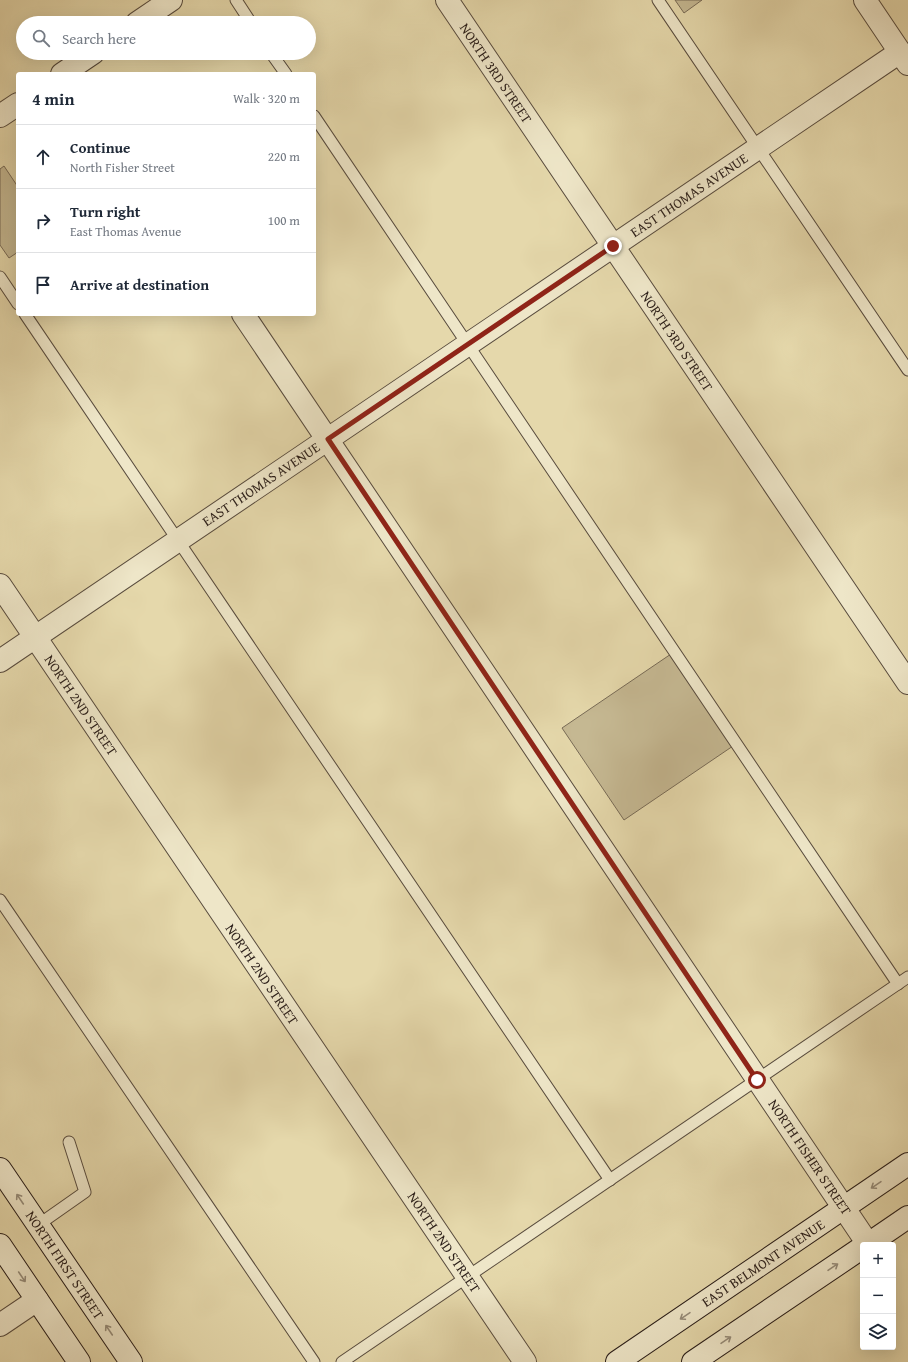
<!DOCTYPE html>
<html lang="en">
<head>
<meta charset="utf-8">
<style>
  :root { --surface:#fff; --page:#f2f2f3; --text:#1f2937; --muted:#747a83; --line:#e0e1e3 }
  body { margin:0; font-family:"Gentium Book Plus",serif; background:var(--page); color:var(--text) }
  .controls { position:absolute; right:12px; bottom:12px; display:grid; overflow:hidden; border-radius:4px; box-shadow:0 4px 16px #0002 }
  .controls button { width:36px; height:36px; display:grid; place-items:center; padding:0; border:0; border-bottom:1px solid var(--line); background:var(--surface); color:var(--text); font:20px sans-serif }
  .stop { position:absolute; width:12px; height:12px; margin:-9px; border:3px solid #8f2418; border-radius:50%; background:#fff }
  .stop.end { background:#8f2418; border-color:#fff; box-shadow:0 1px 4px #0008 }
  .list { margin:0; padding:0; list-style:none }
  h2 { display:flex; justify-content:space-between; align-items:center; height:52px; margin:0; padding:0 16px; font-size:17px }
  h2 small { font-size:13px; font-weight:400; color:var(--muted) }
  .list li { display:grid; grid-template-columns:26px 1fr auto; gap:12px; align-items:center; box-sizing:border-box; height:64px; padding:0 16px; border-top:1px solid var(--line) }
  .list b { display:block; font-size:15px; white-space:nowrap }
  .list p { margin:0; font-size:13px; white-space:nowrap; color:var(--muted) }
  .list em { font-size:13px; font-style:normal; color:var(--muted) }
  .icon { flex:none; width:22px; height:22px; fill:none; stroke:currentColor; stroke-width:2; stroke-linecap:round; stroke-linejoin:round }
  .map { position:relative; flex:none; width:908px; height:1362px; overflow:hidden }
  .search { position:absolute; background:var(--surface); box-shadow:0 4px 16px #0002; left:16px; top:16px; width:300px; height:44px; display:flex; align-items:center; gap:10px; box-sizing:border-box; padding:0 14px; border-radius:22px; color:var(--muted); font-size:15px }
  .panel { position:absolute; background:var(--surface); box-shadow:0 4px 16px #0002; left:16px; top:72px; width:300px; height:244px; border-radius:4px }
  .map>svg:first-child { display:block }
</style>
</head>
<body>
<div class="map">
<svg width="908" height="1362" viewBox="0 0 908 1362">
  <rect width="100%" height="100%" fill="#e5d8ab"/>
  <filter id="stains"><feTurbulence type="fractalNoise" baseFrequency=".005" numOctaves="4"/><feColorMatrix values="0 0 0 0 .2 0 0 0 0 .09 0 0 0 0 .02 0 0 0 .5 -.17"/></filter>
  <radialGradient id="worn" r=".72"><stop offset=".6" stop-color="#630" stop-opacity="0"/><stop offset="1" stop-color="#630" stop-opacity=".3"/></radialGradient>
  <g fill="#c5b892" stroke="#786b56">
    <path d="M675,0H702L684,13Z"/>
    <path d="M4,166L18,187V252L9,258L0,245V169Z"/>
    <path d="M671,654L733,746L624,820L562,728Z"/>
  </g>
  <g fill="none" stroke-linecap="round" stroke-linejoin="round">
    <defs>
      <g id="service">
        <path d="M236,0L251,23"/>
        <path d="M658,0L908,370"/>
        <path d="M271,53L286,74"/>
        <path d="M314,116L898,984"/>
        <path d="M0,277L18,304"/>
        <path d="M25,314L610,1180"/>
        <path d="M0,900L314,1362"/>
        <path d="M38,1225L85,1192L69,1142"/>
        <path d="M342,1362L908,977"/>
      </g>
      <g id="minor">
        <path d="M447,0L908,683"/>
        <path d="M865,0L908,64"/>
        <path d="M137,23L171,0"/>
        <path d="M62,74L93,53"/>
        <path d="M0,116L18,104"/>
        <path d="M243,314L868,1244"/>
        <path d="M0,585L525,1362"/>
        <path d="M0,661L900,52"/>
        <path d="M0,1325L37,1300"/>
      </g>
      <g id="secondary">
        <path d="M0,1169L131,1362"/>
        <path d="M0,1245L79,1362"/>
        <path d="M867,1245L908,1217"/>
        <path d="M617,1362L908,1164"/>
        <path d="M693,1362L863,1247"/>
      </g>
    </defs>
    <use href="#service" stroke="#594c3e" stroke-width="13"/>
    <use href="#minor" stroke="#594c3e" stroke-width="24"/>
    <use href="#secondary" stroke="#2a1e19" stroke-width="24"/>
    <use href="#service" stroke="#eee6c8" stroke-width="11"/>
    <use href="#minor" stroke="#eee6c8" stroke-width="22"/>
    <use href="#secondary" stroke="#eee6c8" stroke-width="22"/>
  </g>
  <defs><path id="oneway-shaft" d="M-6 0H5M1.5-3L5.5 0L1.5 3" fill="none" stroke-width="1.6" stroke-linecap="round" stroke-linejoin="round"/></defs>
  <g stroke="#968c79">
    <use href="#oneway-shaft" transform="translate(876 1185) rotate(146)"/>
    <use href="#oneway-shaft" transform="translate(20 1199) rotate(-124)"/>
    <use href="#oneway-shaft" transform="translate(833 1267) rotate(-34)"/>
    <use href="#oneway-shaft" transform="translate(22 1277) rotate(56)"/>
    <use href="#oneway-shaft" transform="translate(685 1316) rotate(146)"/>
    <use href="#oneway-shaft" transform="translate(109 1330) rotate(-124)"/>
    <use href="#oneway-shaft" transform="translate(726 1340) rotate(-34)"/>
  </g>
  <g fill="none" stroke-linecap="round" stroke-linejoin="round">
    <path stroke="#8f2418" stroke-width="5" d="M613,246L328,439L757,1080"/>
  </g>
  <g text-anchor="middle" dominant-baseline="central" stroke-width="3" stroke-linejoin="round" paint-order="stroke">
    <g font-size="14" fill="#2a1e19" stroke="#eee6c8">
      <text transform="translate(496 73) rotate(56)">NORTH 3RD STREET</text>
      <text transform="translate(689 195) rotate(-34)">EAST THOMAS AVENUE</text>
      <text transform="translate(677 341) rotate(56)">NORTH 3RD STREET</text>
      <text transform="translate(261 484) rotate(-34)">EAST THOMAS AVENUE</text>
      <text transform="translate(81 705) rotate(56)">NORTH 2ND STREET</text>
      <text transform="translate(262 974) rotate(56)">NORTH 2ND STREET</text>
      <text transform="translate(810 1157) rotate(56)">NORTH FISHER STREET</text>
      <text transform="translate(444 1242) rotate(56)">NORTH 2ND STREET</text>
      <text transform="translate(763 1263) rotate(-34)">EAST BELMONT AVENUE</text>
      <text transform="translate(65 1265) rotate(56)">NORTH FIRST STREET</text>
    </g>
  </g>
  <rect width="100%" height="100%" filter="url(#stains)"/>
  <rect width="100%" height="100%" fill="url(#worn)"/>
</svg>
<div class="controls">
<button>+</button>
<button>−</button>
<button><svg class="icon" aria-label="layers" viewBox="0 0 24 24"><path d="M12 4l9 5-9 5-9-5zM3 14l9 5 9-5"/></svg></button>
</div>
<div class="stop" style="left:757px;top:1080px"></div>
<div class="stop end" style="left:613px;top:246px"></div>
<div class="search"><svg class="icon" aria-label="search" viewBox="0 0 24 24"><circle cx="10" cy="10" r="6"/><path d="M15 15l6 6"/></svg>Search here</div>
<section class="panel">
<h2>4 min<small>Walk · 320 m</small></h2>
<ul class="list">
<li><svg class="icon" aria-label="ahead" viewBox="0 0 24 24"><path d="M12 20V5M6 11l6-6 6 6"/></svg><div><b>Continue</b><p>North Fisher Street</p></div><em>220 m</em></li>
<li><svg class="icon" aria-label="right" viewBox="0 0 24 24"><path d="M7 20v-9h11M14 6l5 5-5 5"/></svg><div><b>Turn right</b><p>East Thomas Avenue</p></div><em>100 m</em></li>
<li><svg class="icon" aria-label="arrive" viewBox="0 0 24 24"><path d="M6 21V4h12l-3 4 3 4H6"/></svg><div><b>Arrive at destination</b></div></li>
</ul>
</section>
</div>
</body>
</html>
